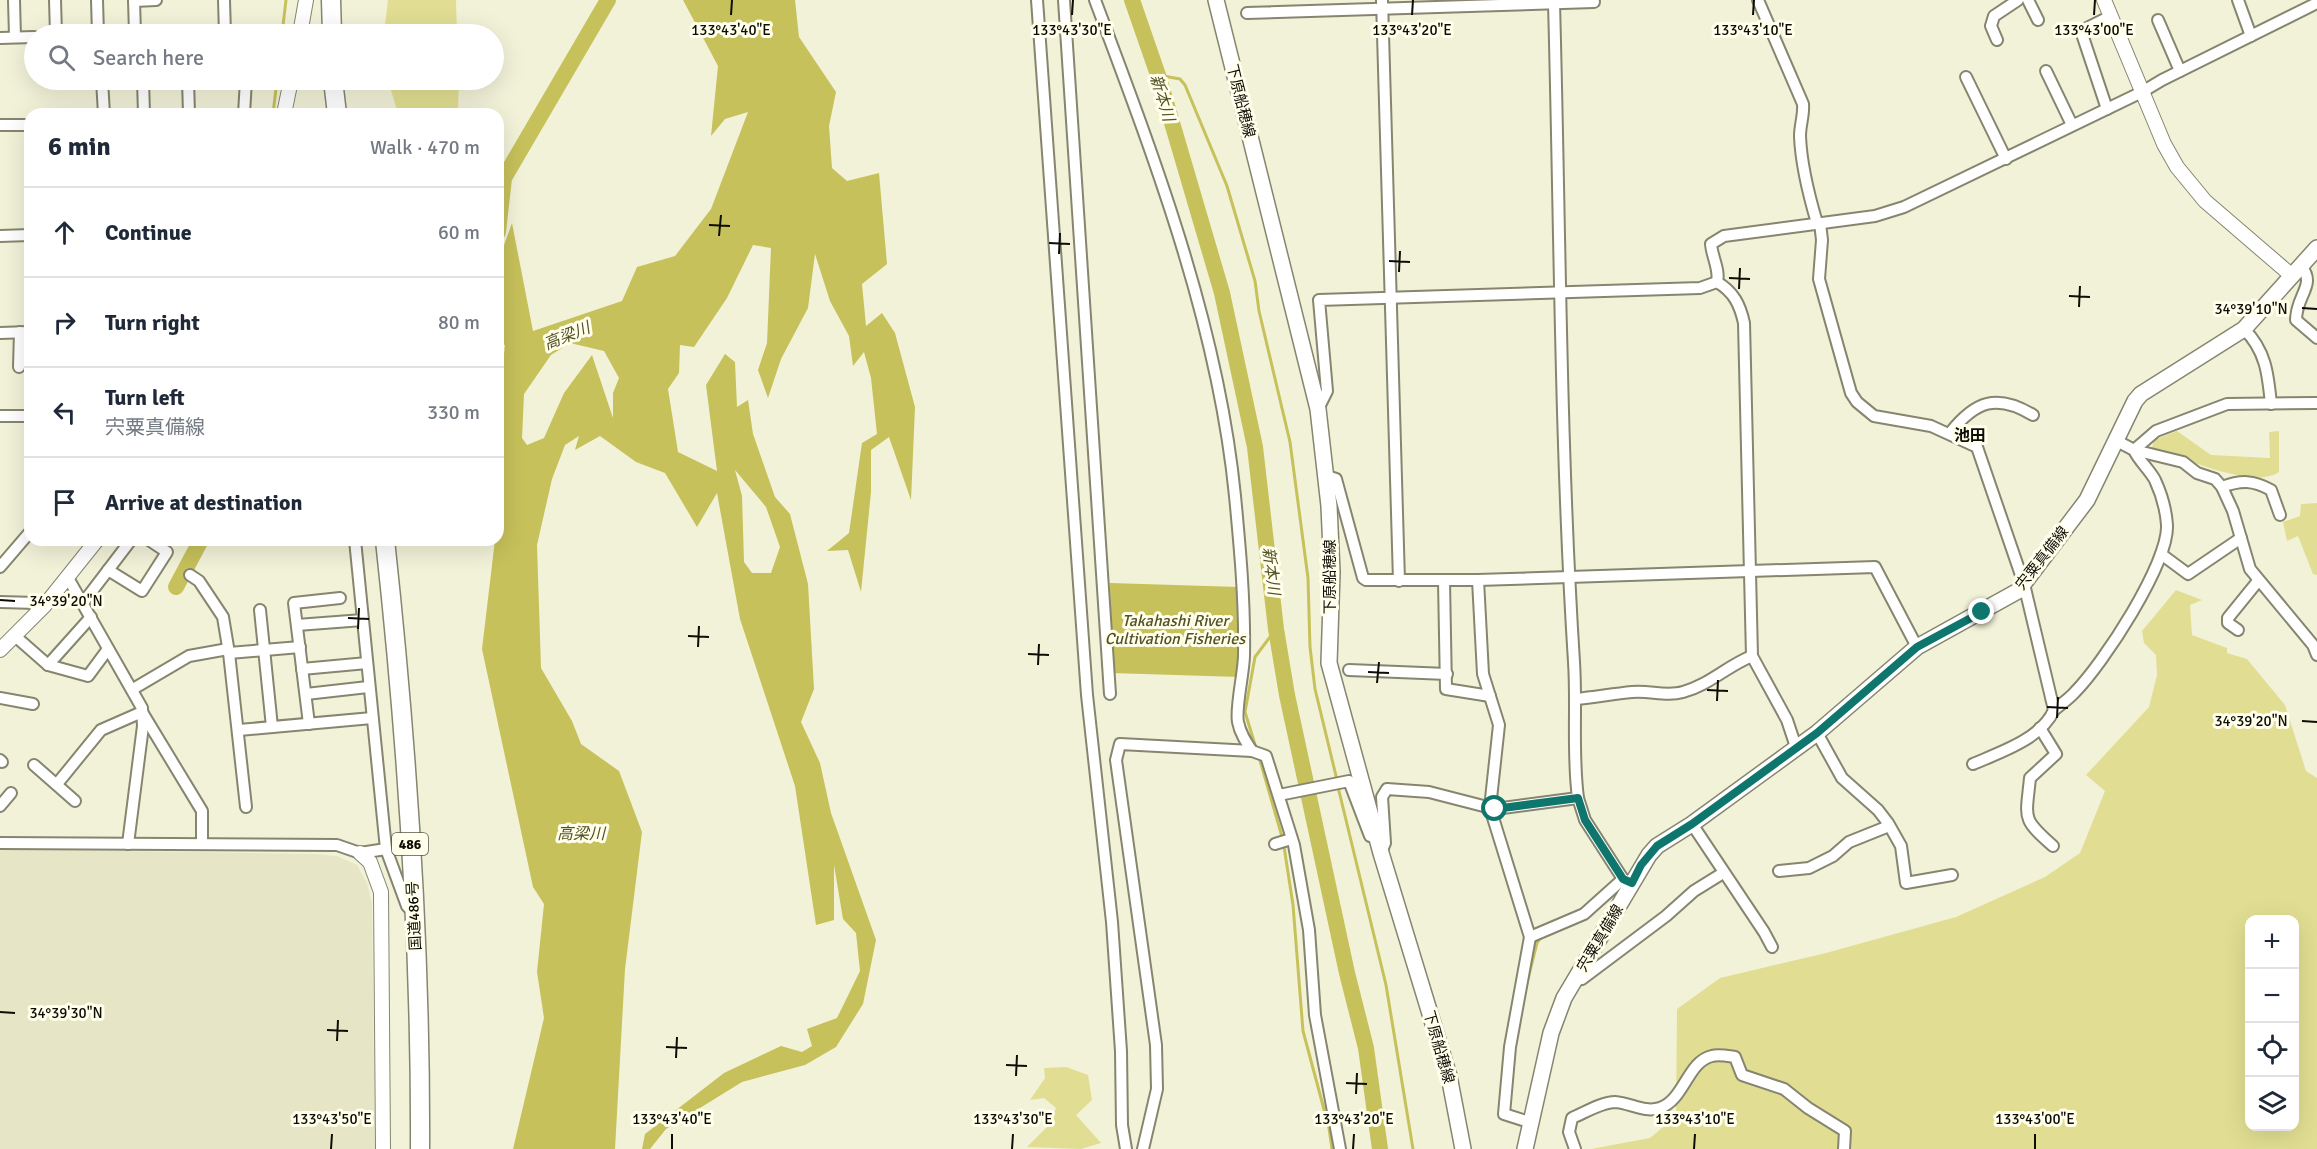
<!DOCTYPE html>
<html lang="en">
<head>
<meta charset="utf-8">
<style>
  :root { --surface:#fff; --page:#f2f2f3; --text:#1f2937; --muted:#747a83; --line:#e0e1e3 }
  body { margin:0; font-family:Signika,"Noto Sans JP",sans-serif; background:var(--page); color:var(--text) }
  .controls { position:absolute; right:18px; bottom:18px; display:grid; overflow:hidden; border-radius:12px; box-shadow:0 6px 24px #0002 }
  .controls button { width:54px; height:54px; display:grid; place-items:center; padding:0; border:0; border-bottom:2px solid var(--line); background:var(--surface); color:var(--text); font:30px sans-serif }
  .stop { position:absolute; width:18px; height:18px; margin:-14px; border:4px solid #0f766e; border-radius:50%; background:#fff }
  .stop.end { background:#0f766e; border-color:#fff; box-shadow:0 2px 6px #0008 }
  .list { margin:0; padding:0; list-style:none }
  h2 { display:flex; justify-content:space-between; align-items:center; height:78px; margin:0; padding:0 24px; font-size:26px }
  h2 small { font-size:20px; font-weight:400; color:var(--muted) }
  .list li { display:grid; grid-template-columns:39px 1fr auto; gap:18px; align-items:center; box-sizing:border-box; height:90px; padding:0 24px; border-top:2px solid var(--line) }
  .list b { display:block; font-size:22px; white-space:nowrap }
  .list p { margin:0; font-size:20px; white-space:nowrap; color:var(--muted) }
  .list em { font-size:20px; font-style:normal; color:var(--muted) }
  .icon { flex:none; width:33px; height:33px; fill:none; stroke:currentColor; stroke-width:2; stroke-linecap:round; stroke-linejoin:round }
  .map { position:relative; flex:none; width:2317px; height:1149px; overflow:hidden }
  .search { position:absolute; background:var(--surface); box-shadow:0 6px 24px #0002; left:24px; top:24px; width:480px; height:66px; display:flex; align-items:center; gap:15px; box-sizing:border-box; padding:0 21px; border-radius:33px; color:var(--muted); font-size:22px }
  .panel { position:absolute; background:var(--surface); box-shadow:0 6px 24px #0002; left:24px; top:108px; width:480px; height:438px; border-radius:18px }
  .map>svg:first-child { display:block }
</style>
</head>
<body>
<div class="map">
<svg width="2317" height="1149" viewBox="0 0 2317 1149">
  <rect width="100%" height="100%" fill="#f2f2d9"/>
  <path fill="#e6e6c6" d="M0,849L315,854L337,856L357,865L367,883L372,904L375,1149H0Z"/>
  <g fill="#e1de93" fill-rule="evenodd">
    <path d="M388,0H456L457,34H384Z"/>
    <path d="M388,80H459L458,109L453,114H398Z"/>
    <path d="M2177,431L2211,455L2270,458L2269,432L2279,431V472C2254,490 2181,457 2152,448L2154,440Z"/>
    <path d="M2317,503V575L2313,574L2298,536L2287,541L2283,522L2300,516L2301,504Z"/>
    <path d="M2176,590L2202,600L2190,605L2192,635L2227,648V653L2247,659L2285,705L2306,771L2317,778V1149H1591L1650,1138L1676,1116L1677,1009L1720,978L1826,953L1956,917L2045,877L2080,853L2105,791L2086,775L2149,707L2157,675L2156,655L2144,643L2142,631ZM2250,920H2294V1126H2250Z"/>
    <path d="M1066,1067L1088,1075L1092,1100L1076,1115L1101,1143L1081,1149L1027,1147L1049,1125L1056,1108L1044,1098L1030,1100L1045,1078L1044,1068Z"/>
  </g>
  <g fill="#c6c15a" fill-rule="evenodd">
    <path d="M683,0H795L799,37L836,92L829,126L832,168L847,181L879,173L887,264L862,284L866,326L882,313L895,333L915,407L911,500L889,437L871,450V492L861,592L848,550L827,551L849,533L862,443L877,434L871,378L864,352L853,366L849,336L830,301L815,254L808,308L781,359L768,398L758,370L767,343L771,248L753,245L727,298L694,347L680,345L679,373L668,389L678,452L717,471L706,385L725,354L735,362L737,407L748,400L753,434L775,497L790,514L808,584L814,689L801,722L820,763L831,813L876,940L863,1004L836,1047L805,1065L742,1082L666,1129L650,1149H642L645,1134L724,1073L781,1046L802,1052L812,1046L807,1029L837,1018L860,971L856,933L843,919L834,865V920L816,925L795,786L740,619L717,493L697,527L665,473L636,462L600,436L575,450L579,436L565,445L552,479L537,545L541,668L572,721L581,744L619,771L642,832L625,969L615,1149H513L544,1018L537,972L544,904L533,887L482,649L495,540H498L504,463L498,440V408L505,345L498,343V262L512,223L533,331L622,301L637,267L675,256L711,209L748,112L725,119L711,136L718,66ZM570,343L604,351L619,378L613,393V418L592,355L564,393L544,438L527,445L522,438L524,394L551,355ZM735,470L766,507L780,547L771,573H752L744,562L742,496Z"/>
    <path d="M1110,583L1239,587L1240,677L1111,673Z"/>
  </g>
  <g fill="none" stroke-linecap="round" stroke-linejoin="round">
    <g stroke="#c6c15a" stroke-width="3">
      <path d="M282,34L286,0"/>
      <path d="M1158,75L1180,79L1185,85L1227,186L1255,281L1259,311L1290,442L1308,578L1310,647L1315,689L1337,780"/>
      <path d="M273,114L277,80"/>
      <path d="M1256,748L1245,712L1255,657L1276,629"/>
      <path d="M1259,757L1283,840L1293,905L1303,1031L1329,1128L1332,1149"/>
      <path d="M1338,787L1386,985L1413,1149"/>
      <path d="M1525,991L1537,943L1541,937"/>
    </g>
    <g stroke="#c6c15a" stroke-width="16">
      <path d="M1132,0L1158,75L1222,293L1255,447L1276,629L1287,695L1347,973L1366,1048L1380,1149"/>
      <path d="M498,232L504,178L608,0"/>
      <path d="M176,587L201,540"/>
    </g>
    <defs>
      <g id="minor">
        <path d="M14,0L15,37"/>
        <path d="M55,0L56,34"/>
        <path d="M97,0L98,34"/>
        <path d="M134,0L135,34"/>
        <path d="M224,0L225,34"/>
        <path d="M1037,0L1087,695L1112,922L1121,1051L1122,1125L1126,1149"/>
        <path d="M1064,0L1110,694"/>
        <path d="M1095,0C1155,160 1218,324 1235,496C1240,548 1245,602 1244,655C1244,672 1235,709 1238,722C1240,733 1246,742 1252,751"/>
        <path d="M1382,0L1399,581"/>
        <path d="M1758,0L1803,104C1804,115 1800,125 1800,136C1801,164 1809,196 1817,223"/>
        <path d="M2028,0L2038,20"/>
        <path d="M2238,0L2251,36"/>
        <path d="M134,1L156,0"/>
        <path d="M1247,13L1594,2"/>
        <path d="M2158,20L2180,71"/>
        <path d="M187,34H194"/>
        <path d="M0,38L34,37"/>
        <path d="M1997,40L1991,26L1994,16L2018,0"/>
        <path d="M2046,71L2072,125"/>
        <path d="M1966,77L2006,159"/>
        <path d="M102,80L104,114"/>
        <path d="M143,80L144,114"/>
        <path d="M188,80L189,114"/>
        <path d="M2107,109L2081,31L2111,16"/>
        <path d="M244,114L246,80"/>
        <path d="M0,125H30"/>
        <path d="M1820,223L1822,240L1819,279L1851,393L1857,402L1874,416L1931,426L1977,447L2024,584L2054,710C2061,704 2069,699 2075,692C2103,664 2169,563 2167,525C2166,510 2161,493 2155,480C2149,469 2139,461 2134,450"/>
        <path d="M0,236L30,235"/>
        <path d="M2301,266C2317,285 2296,295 2296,320L2317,338"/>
        <path d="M1717,282C1720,270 1712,257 1711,244L1724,236L1875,216L1904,207L2142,92L2162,80L2317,3"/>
        <path d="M2244,329C2266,351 2268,374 2271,404"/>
        <path d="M0,333L30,332"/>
        <path d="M19,367L20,332"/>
        <path d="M1318,409L1327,391L1319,300L1700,288L1717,282C1734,292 1740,305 1744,323L1752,656L1787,720L1796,747"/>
        <path d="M0,416H30"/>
        <path d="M1950,433C1975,401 1997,393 2033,415"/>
        <path d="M2117,441L2134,450L2183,462L2197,473L2215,479L2222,487L2233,511L2250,569L2313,645L2317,655"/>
        <path d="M2134,450L2156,431L2227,404L2317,403"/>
        <path d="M1327,476L1336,479L1363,578L1366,580H1478L1875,567L1917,647"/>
        <path d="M2222,487C2241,480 2253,480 2271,490L2280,515"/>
        <path d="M355,540L386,849"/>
        <path d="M2161,554L2188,574L2241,538"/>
        <path d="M0,567L30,532"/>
        <path d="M108,570L142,591L167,552L149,540"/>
        <path d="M190,575L199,581L223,617L229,653L246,807"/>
        <path d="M68,578L142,708L143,726L128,844"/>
        <path d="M1478,580L1483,674L1499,725L1490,808L1530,937L1510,1047L1504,1114L1532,1123"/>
        <path d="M1444,581L1446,689L1490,696"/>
        <path d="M0,602L37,603L45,605"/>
        <path d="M83,603L131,540"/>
        <path d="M260,610L272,727"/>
        <path d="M297,625L363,620"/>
        <path d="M2238,630L2228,623V618L2258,581"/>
        <path d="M15,636L48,665L88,676L108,649"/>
        <path d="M229,653L300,647"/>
        <path d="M48,665L91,617"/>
        <path d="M302,669L367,663"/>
        <path d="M1349,670L1447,674"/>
        <path d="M133,689L189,656L228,649"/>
        <path d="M306,694L368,687"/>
        <path d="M0,698L33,704"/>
        <path d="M1576,699C1595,697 1613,694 1632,692C1649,690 1666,697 1683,692C1709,685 1727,666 1752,656"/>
        <path d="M309,724L294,603L340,598"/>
        <path d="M2040,728L2056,754L2030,778C2026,819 2021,818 2053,846"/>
        <path d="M239,730L372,718"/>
        <path d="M1817,733L1842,778L1878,810L1888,823L1901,846L1906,883L1952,875"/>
        <path d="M0,760L2,762"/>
        <path d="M1973,764C2001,752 2041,739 2054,710"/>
        <path d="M34,765L75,801"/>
        <path d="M57,784L101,730L142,712L202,811V844"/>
        <path d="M1279,795L1349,781L1370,836"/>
        <path d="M1578,798L1585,820L1623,879L1627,881"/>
        <path d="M0,806L11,793"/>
        <path d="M1692,824L1764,932L1772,947"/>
        <path d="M0,843L337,845L360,853L386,849L407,906L412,911"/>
        <path d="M1275,844L1291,839"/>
        <path d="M1382,850L1385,843L1382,797L1387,789L1429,792L1495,809L1578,798C1572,753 1577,707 1574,662C1560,443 1560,222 1554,3"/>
        <path d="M1779,871L1809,868L1833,856L1849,842L1889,826"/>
        <path d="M1530,937L1584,914L1623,879"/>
        <path d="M1574,980L1582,979L1666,916L1694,891L1723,873"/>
        <path d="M1143,1149L1157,1089L1156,1045L1116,760L1120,744L1252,751L1266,756L1294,845L1309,930L1315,1015L1340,1149"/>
        <path d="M1575,1149L1569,1132L1572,1118C1584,1113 1602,1102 1615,1102C1631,1103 1644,1113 1660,1108C1684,1100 1688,1061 1712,1056C1718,1054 1728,1056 1735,1057L1742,1075L1784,1089L1808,1108L1845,1131L1844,1149"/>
      </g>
      <g id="tertiary">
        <path d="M2104,0L2164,144L2177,167L2205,201L2291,275"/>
        <path d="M300,34L306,0"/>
        <path d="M284,114L291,80"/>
        <path d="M0,650L45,605L97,540"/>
        <path d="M360,853L370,862L381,892L383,1149"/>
      </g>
      <g id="secondary">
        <path d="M1216,0L1318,409L1329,506L1332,572L1329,663L1381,853L1449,1076L1463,1149"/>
        <path d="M1525,1149L1551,1033L1564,998L1649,855L1657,846L1692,824L1817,733L1917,647L2018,591L2087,500L2135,401L2141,394L2244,329L2317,248"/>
      </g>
      <g id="trunk">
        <path d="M331,0L332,34"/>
        <path d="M333,80L337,114"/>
        <path d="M385,540C407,742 421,946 420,1149"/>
      </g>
    </defs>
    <use href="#minor" stroke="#86856f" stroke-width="14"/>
    <use href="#tertiary" stroke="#86856f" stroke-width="16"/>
    <use href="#secondary" stroke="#86856f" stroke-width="18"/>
    <use href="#trunk" stroke="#86856f" stroke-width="21"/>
    <use href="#minor" stroke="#fff" stroke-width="10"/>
    <use href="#tertiary" stroke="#fff" stroke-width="14"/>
    <use href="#secondary" stroke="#fff" stroke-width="15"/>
    <use href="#trunk" stroke="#fff" stroke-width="18"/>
  </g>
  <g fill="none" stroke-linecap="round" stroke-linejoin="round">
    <path stroke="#0f766e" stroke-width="8" d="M1495,809L1578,798L1585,820L1623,879L1632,883L1641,865L1657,846L1692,824L1817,733L1917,647L1982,612"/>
  </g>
  <path fill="none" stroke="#0d0c05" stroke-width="2" d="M731,15L732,0M1072,15L1073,0M1412,15L1413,0M1753,15L1754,0M2094,15L2095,0M709,225L730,226M719,236L721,215M1049,243L1070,244M1059,254L1060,233M1389,261L1410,262M1399,272L1400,251M1729,278L1750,279M1739,289L1740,268M2069,296L2090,297M2079,307L2080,286M2302,308L2317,309M0,600L15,601M348,618L369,619M358,629L359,608M688,636L709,637M698,647L699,626M1028,654L1049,655M1038,665L1039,644M1368,672L1389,673M1377,683L1379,662M1707,690L1728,691M1717,701L1718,680M2047,707L2068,708M2057,718L2058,697M2302,721L2317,722M0,1012L15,1013M327,1030L348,1031M337,1041L338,1020M666,1047L687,1048M676,1058L677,1037M1006,1065L1027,1066M1016,1076L1017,1055M1346,1083L1367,1084M1356,1094L1357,1073M331,1149L332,1134M672,1149V1134M1012,1149L1013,1134M1353,1149L1354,1134M1694,1149L1695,1134M2035,1149V1134"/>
  <g text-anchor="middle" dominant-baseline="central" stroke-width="6" stroke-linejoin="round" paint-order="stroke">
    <rect fill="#ffffeb" stroke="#56554a" stroke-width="1.5" x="392" y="833" width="36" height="22" rx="4.5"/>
    <g font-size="14" font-weight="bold" fill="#0d0c05">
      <text x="410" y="844">486</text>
    </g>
    <g font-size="15" fill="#0d0c05" stroke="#ffffeb">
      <text transform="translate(1241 101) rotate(76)">下原船穂線</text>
      <text transform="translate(2042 558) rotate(-52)">宍粟真備線</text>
      <text transform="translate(1330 577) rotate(-90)">下原船穂線</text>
      <text transform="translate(414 916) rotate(-93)">国道486号</text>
      <text transform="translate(1600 938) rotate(-59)">宍粟真備線</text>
      <text transform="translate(1439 1047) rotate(74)">下原船穂線</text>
    </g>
    <g font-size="16" font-style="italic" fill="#535126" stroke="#ffffeb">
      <text transform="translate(1162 98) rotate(73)">新本川</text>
      <text transform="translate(567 336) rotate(-22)">高梁川</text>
      <text transform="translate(1271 571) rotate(83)">新本川</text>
      <text x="1175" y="621">Takahashi River<tspan x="1175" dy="18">Cultivation Fisheries</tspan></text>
      <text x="581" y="834">高梁川</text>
    </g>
    <g font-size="16" font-weight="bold" fill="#0d0c05" stroke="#ffffeb">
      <text x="1970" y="436">池田</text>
    </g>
  </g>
  <g font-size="15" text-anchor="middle" fill="#0d0c05" stroke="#ffffeb" stroke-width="6" stroke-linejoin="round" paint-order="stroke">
    <text x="731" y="35">133°43'40"E</text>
    <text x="1072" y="35">133°43'30"E</text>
    <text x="1412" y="35">133°43'20"E</text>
    <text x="1753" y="35">133°43'10"E</text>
    <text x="2094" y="35">133°43'00"E</text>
    <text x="2251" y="314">34°39'10"N</text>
    <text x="66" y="606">34°39'20"N</text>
    <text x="2251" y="726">34°39'20"N</text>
    <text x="66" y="1018">34°39'30"N</text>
    <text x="332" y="1124">133°43'50"E</text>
    <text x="672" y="1124">133°43'40"E</text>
    <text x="1013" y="1124">133°43'30"E</text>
    <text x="1354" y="1124">133°43'20"E</text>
    <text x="1695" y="1124">133°43'10"E</text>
    <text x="2035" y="1124">133°43'00"E</text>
  </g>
</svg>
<div class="controls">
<button>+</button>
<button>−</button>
<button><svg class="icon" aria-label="locate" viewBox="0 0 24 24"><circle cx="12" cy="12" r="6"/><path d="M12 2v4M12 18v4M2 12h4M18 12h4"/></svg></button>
<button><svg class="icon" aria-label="layers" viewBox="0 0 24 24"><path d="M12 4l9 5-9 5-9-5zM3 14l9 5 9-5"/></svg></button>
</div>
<div class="stop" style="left:1495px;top:809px"></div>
<div class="stop end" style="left:1982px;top:612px"></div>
<div class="search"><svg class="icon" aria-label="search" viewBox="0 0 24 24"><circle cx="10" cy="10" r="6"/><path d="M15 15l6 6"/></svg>Search here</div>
<section class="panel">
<h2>6 min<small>Walk · 470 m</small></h2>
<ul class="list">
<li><svg class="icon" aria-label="ahead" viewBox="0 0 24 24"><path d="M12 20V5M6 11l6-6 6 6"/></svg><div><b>Continue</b></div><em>60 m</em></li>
<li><svg class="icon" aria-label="right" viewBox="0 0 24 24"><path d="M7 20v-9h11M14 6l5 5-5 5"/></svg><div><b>Turn right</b></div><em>80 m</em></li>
<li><svg class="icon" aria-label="left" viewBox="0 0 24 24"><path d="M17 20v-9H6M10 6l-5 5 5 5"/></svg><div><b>Turn left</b><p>宍粟真備線</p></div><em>330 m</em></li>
<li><svg class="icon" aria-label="arrive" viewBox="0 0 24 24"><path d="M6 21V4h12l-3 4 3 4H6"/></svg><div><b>Arrive at destination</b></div></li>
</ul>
</section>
</div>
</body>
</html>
